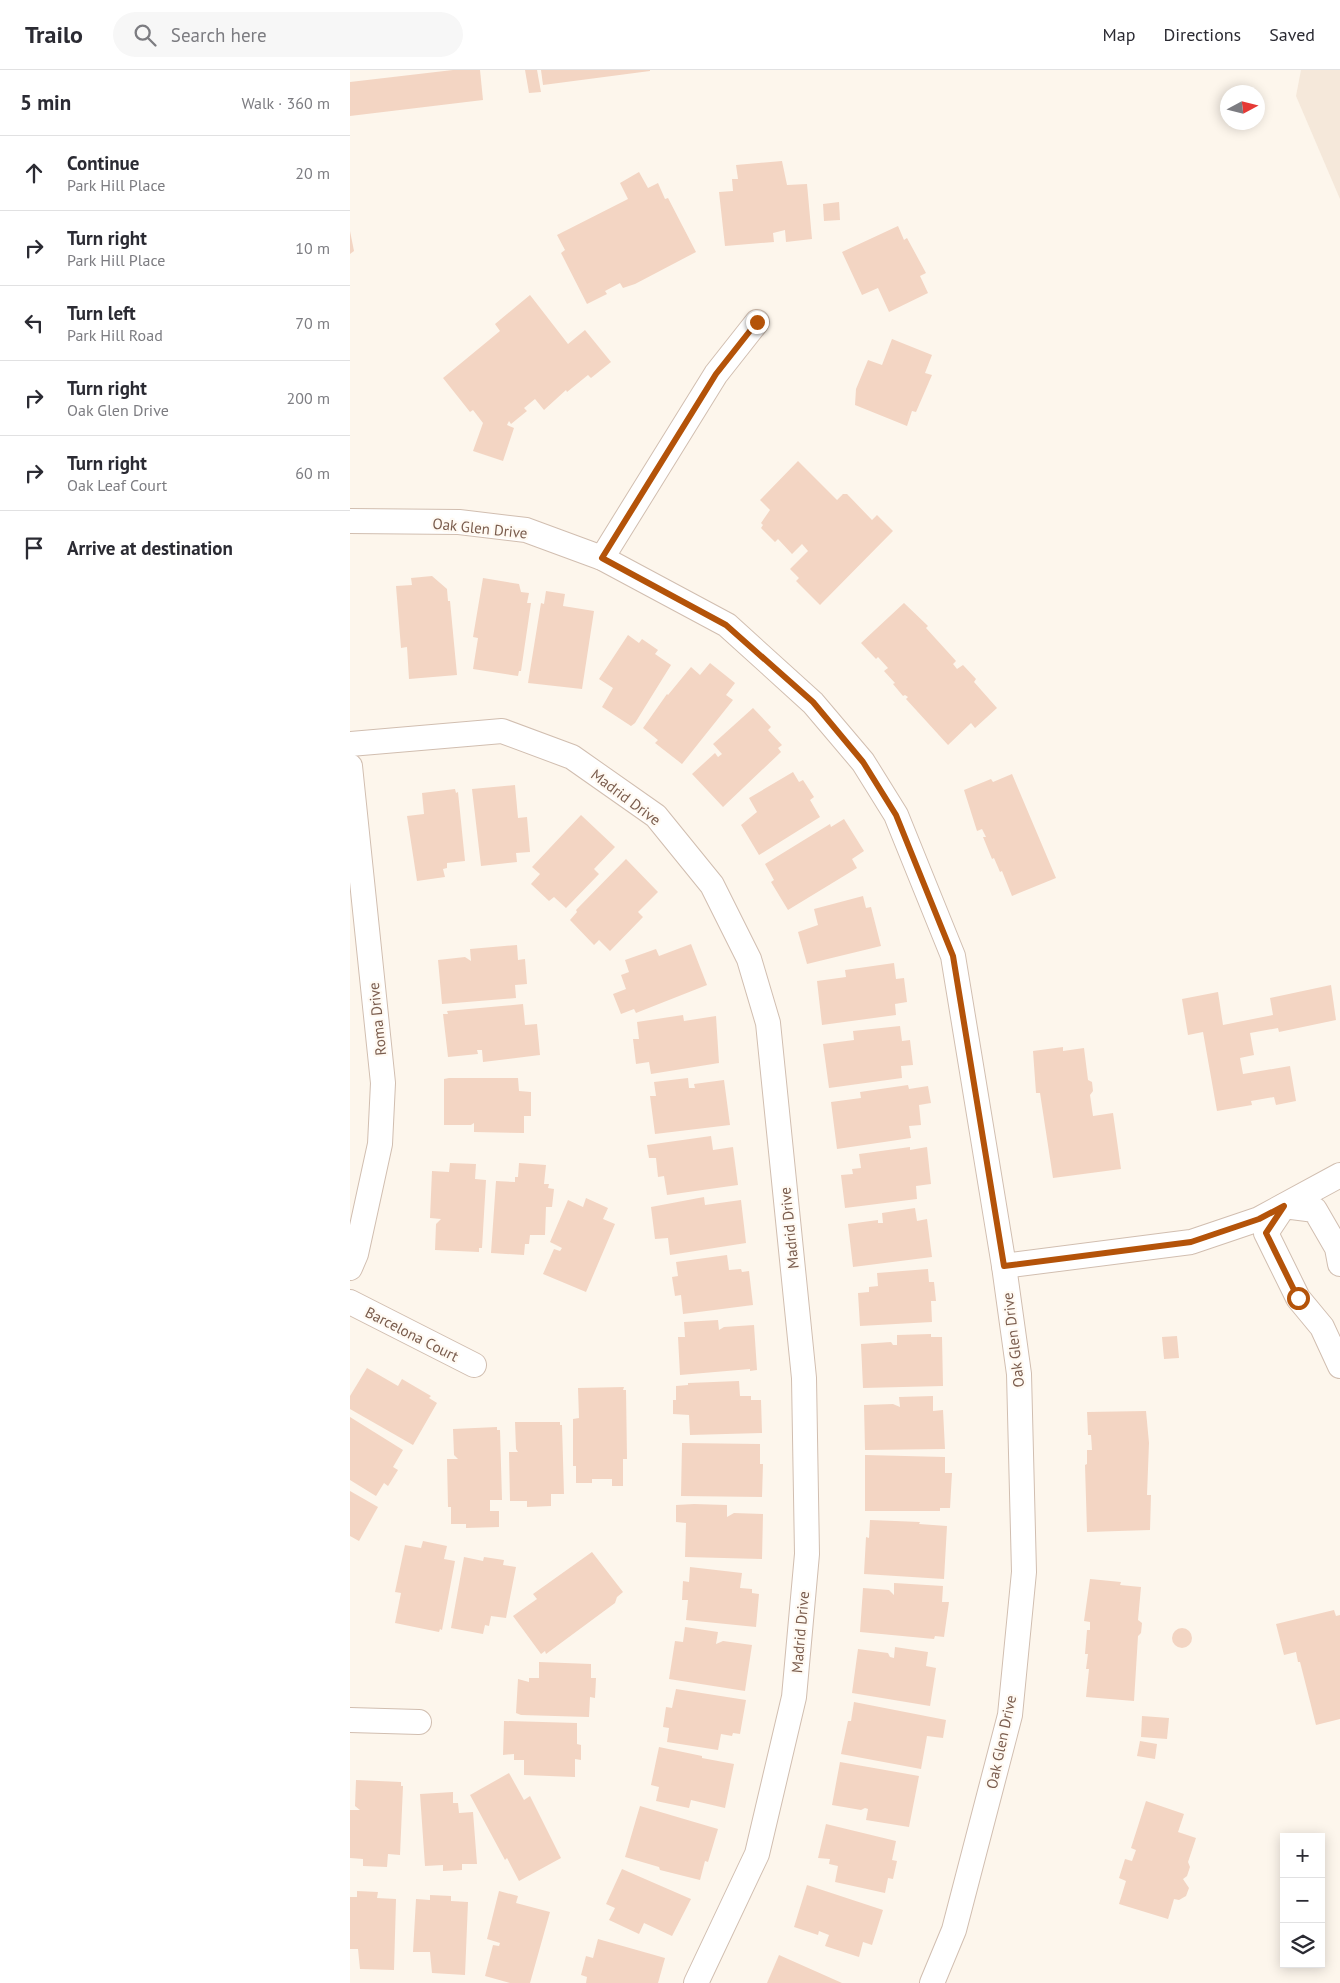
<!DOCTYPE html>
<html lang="en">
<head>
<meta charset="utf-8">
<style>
  :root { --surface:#fff; --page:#f7f7f7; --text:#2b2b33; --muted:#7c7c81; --line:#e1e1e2 }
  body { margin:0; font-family:"PT Sans",sans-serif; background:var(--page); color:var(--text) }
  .controls { position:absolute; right:15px; bottom:15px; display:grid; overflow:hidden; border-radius:0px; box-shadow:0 2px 12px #0003 }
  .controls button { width:45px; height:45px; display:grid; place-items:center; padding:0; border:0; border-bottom:1px solid var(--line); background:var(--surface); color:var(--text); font:25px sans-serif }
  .compass { position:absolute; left:870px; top:15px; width:45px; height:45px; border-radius:50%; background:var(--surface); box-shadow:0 2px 12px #0003; rotate:83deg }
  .stop { position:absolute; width:15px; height:15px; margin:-11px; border:4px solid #b45309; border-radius:50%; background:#fff }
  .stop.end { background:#b45309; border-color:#fff; box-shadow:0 1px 5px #0008 }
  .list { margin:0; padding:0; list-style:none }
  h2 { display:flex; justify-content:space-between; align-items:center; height:65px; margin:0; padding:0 20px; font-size:21px }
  h2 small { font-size:16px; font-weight:400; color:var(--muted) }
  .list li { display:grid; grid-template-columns:32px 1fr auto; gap:15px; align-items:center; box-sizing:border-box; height:75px; padding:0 20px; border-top:1px solid var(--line) }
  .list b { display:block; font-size:19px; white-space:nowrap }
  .list p { margin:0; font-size:16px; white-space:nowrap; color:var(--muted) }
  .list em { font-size:16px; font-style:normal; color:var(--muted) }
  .icon { flex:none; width:28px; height:28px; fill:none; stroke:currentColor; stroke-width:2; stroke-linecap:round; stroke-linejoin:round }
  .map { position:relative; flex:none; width:990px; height:1913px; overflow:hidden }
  header { display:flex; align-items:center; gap:30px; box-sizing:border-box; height:70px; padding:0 25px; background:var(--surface); border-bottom:1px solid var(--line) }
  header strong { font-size:24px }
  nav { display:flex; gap:28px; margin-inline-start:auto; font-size:18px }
  .search { width:350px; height:45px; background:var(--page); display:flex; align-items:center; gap:12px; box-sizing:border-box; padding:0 18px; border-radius:28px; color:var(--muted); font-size:19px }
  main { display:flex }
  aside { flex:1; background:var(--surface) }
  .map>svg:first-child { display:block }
</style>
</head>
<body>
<header>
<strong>Trailo</strong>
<div class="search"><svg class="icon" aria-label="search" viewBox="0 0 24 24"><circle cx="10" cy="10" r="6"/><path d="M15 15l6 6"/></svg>Search here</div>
<nav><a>Map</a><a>Directions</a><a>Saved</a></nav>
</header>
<main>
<aside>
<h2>5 min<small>Walk · 360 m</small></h2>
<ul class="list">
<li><svg class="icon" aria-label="ahead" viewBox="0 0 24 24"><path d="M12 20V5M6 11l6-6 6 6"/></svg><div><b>Continue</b><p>Park Hill Place</p></div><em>20 m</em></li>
<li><svg class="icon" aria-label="right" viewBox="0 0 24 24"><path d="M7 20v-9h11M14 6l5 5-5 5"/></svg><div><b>Turn right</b><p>Park Hill Place</p></div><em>10 m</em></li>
<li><svg class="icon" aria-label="left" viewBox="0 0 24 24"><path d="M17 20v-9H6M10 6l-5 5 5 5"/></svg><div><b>Turn left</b><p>Park Hill Road</p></div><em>70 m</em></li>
<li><svg class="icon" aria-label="right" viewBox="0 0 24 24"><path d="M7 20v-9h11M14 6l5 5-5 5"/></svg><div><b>Turn right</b><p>Oak Glen Drive</p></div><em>200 m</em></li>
<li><svg class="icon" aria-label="right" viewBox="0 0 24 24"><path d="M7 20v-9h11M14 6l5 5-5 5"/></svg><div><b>Turn right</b><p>Oak Leaf Court</p></div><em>60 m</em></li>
<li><svg class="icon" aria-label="arrive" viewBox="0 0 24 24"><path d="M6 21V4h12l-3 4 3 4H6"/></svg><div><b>Arrive at destination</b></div></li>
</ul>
</aside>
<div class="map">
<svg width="990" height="1913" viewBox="0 0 990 1913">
  <rect width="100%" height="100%" fill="#fdf6ec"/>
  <path fill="#f5e8da" d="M951,0H990V129L946,26Z"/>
  <g fill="#f3d5c3">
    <path d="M103,0H130L133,30L0,46V12Z"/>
    <path d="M175,0H187L191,22L179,23Z"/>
    <path d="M191,0H300V1L193,15Z"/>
    <path d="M432,91L437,115L457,114L462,169L436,172L435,160L423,163L424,172L375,176L369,122L383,121L382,109H388L386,95Z"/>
    <path d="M289,102L298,118L308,113L315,129L318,128L346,182L285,214L273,218L270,213L255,221L257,224L237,234L211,183L215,180L207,165L278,129L270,113Z"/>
    <path d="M489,132L490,150L474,151L473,134Z"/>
    <path d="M548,156L554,170L557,168L576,203L570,206L578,223L539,242L528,218L512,225L492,182Z"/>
    <path d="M0,161L4,181L0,184Z"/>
    <path d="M180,225L218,274L235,260L261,292L241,308L238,305L217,322L216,320L194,340L185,329L174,338L177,341L161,354L159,351L157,355L164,358L153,391L123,381L133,353L123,340L120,342L93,308L150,261L145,254Z"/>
    <path d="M542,269L582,285L575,303L582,305L566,342L562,341L557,356L505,335L506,319L518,290L532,295Z"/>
    <path d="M448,391L487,430L493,424H497L522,450L527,445L543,461L470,535L446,511L449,508L440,499L458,481L452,474L442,484L428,469L425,472L411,458L413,455L411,453L420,440L410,430Z"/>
    <path d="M82,506L97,519L98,531H100L107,605L59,609L57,577L51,578L46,516L62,515L61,508Z"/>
    <path d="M133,508L169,514L171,522L179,523L177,533H181L171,601H169L168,606L123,599L128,568L123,567Z"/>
    <path d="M196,521L215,524L213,536L244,541L232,619L178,613L191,533L194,534Z"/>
    <path d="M554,533L578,556L576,558L606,591L603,594L607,599L613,595L626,609L624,612L647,638L625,658L621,653L598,675L556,629L558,627L555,625L553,626L543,614L545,613L534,601L538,598L528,587L526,589L511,573Z"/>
    <path d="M278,565L289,573L292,569L308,580L305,584L321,595L285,653L281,656L252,637L263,618L249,609Z"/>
    <path d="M360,593L385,613L376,625L383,630L332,694L305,673L308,670L293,658L317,624L318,625L341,597L350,605Z"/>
    <path d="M403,638L421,657L418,660L432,675L428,678L431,682L373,737L342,704L365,683L368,687L372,684L363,674Z"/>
    <path d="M443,702L449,712L453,710L464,727L460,730L470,747L409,785L391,755L407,742L399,728Z"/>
    <path d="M662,704L706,808L662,826L652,801L650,802L644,788L642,789L633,767H636L632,759L627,761L614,720L641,709L643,712Z"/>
    <path d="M165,715L168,748L177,747L180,782L166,783L167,792L131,796L122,719Z"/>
    <path d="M105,719L106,723L108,722L115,791L97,793V798L93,799L95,807L67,811L57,746L74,744L72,723Z"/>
    <path d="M231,745L265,777L244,799L249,804L216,838L204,827L199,831L181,814L190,804L182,797Z"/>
    <path d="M494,749L514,781L502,789L507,798L438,840L421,812L424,810L415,794L480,754L481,757Z"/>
    <path d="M276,789L308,822L288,842L293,847L260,881L249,870L244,875L220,850L227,842L226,840Z"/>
    <path d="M513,826L516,838L521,837L531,876L457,894L448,862L468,855L464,839Z"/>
    <path d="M341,874L357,915L286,943L284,939L271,944L263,924L276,919L271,905L279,902L275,890L306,879L309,886Z"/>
    <path d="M167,875L168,890L175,889L177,914L165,915L166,928L92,934L88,890L115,887L121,891L120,879Z"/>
    <path d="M544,893L546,909L554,908L557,932L545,934L546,945L472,955L467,911L496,907L495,900Z"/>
    <path d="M981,915L986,950L929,962L928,958L900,963L904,985L890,988L893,1004L940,996L946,1031L926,1035L924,1027L901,1031L902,1035L867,1041L853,962L838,965L832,929L868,922L873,955L923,945L920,928Z"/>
    <path d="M173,934L175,955L187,954L190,985L133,992L132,980H127L128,984L98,987L93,944H98L97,941Z"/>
    <path d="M333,945L334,951L366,946L369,993L301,1004L299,992L286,994L283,969H289L287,952Z"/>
    <path d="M550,956L552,971L560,970L563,995L551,996L552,1008L479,1018L473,974L504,970L503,961Z"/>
    <path d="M713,977V981L734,978L738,1010L742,1012L743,1021L740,1025L743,1046L763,1043L771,1099L703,1108L690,1023H686L683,981Z"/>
    <path d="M99,1008H168L169,1021L181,1022V1046H174V1063L124,1062V1053L121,1055H94V1009Z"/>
    <path d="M338,1008L339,1018H345L344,1014L374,1010L380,1055L305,1064L300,1026H306L304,1012Z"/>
    <path d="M558,1015L559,1019L578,1016L581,1033L569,1035L571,1055L559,1056L561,1068L487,1079L481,1032L511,1028L510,1022Z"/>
    <path d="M361,1066L363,1080L383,1077L388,1115L317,1125L314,1106L308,1107L306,1088H299L297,1075Z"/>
    <path d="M560,1077V1080L577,1077L581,1114L566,1116L567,1129L495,1138L491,1105L503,1104L502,1099L511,1098L509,1084Z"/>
    <path d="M100,1093L126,1094L125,1109L136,1110L132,1178H129V1182L85,1180L86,1154L91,1149L80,1148L82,1101L99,1102Z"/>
    <path d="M169,1093L196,1095L194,1114H199L198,1118L204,1119L202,1137H196L195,1165H180L179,1174H175L174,1185L141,1183L146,1111L165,1112V1107H168Z"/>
    <path d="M354,1127L355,1135L391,1130L396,1173L320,1185L318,1168L305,1169L301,1137Z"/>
    <path d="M236,1128L258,1138L253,1149L265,1154L236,1222L193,1204L204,1179L210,1181L212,1178L200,1172L218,1130L233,1137Z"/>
    <path d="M565,1138L567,1151L577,1149L582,1187L503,1197L498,1154L528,1150V1153H533L532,1143Z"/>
    <path d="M377,1185L379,1200L391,1199L392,1202L399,1201L403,1235L333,1244L331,1225L325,1226L322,1207L328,1206L326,1192Z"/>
    <path d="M578,1199L579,1212H584L586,1231H581L582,1252L510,1256L508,1223L519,1222V1217L528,1216L527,1203Z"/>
    <path d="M368,1250L369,1260L374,1257L404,1255L407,1300L400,1301V1299L330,1305L328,1267H335L334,1252Z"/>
    <path d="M581,1264V1267H592L593,1316L513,1318L511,1274L541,1272L543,1275H547V1265Z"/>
    <path d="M827,1266L829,1288L814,1289L812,1267Z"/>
    <path d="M17,1298L48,1316L52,1309L81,1326L79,1328L87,1333L63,1375L0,1339V1326Z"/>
    <path d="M389,1311L390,1326H401V1330H411L412,1363L340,1365L339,1345L323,1344V1330H326V1316L338,1315V1313Z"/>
    <path d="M274,1317L273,1320H276L277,1389H273V1416H262V1409H242V1413H226V1396H223V1349L229,1348L228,1318Z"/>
    <path d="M583,1326V1341L593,1340L595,1379L515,1380L514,1335L543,1334L550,1337L549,1327Z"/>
    <path d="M796,1341L799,1373L797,1425H801L800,1460L737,1462L735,1395L737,1394V1380H742L741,1365H738L737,1342Z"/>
    <path d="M0,1347L53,1380L43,1397L48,1400L38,1416L34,1413L26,1426L0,1410Z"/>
    <path d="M165,1352H210V1355H212L214,1424H201V1436L177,1437V1431H160L159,1382H168L166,1379Z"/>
    <path d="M147,1357V1360H150L152,1430H140V1441H149V1457L116,1458V1454H101V1437H98L97,1389H108L104,1385L103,1359Z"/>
    <path d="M332,1373L410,1374V1394H413L412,1427L331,1426Z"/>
    <path d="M515,1385L595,1387V1403H602L600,1438H590V1441H515Z"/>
    <path d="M0,1421L28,1437L9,1471L0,1466Z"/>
    <path d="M344,1434L377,1435V1447L384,1443L413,1444L412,1489L335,1487L336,1453L326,1452V1435Z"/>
    <path d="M520,1450L570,1452L569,1454L597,1456L594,1509L514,1504L516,1467L519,1468Z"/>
    <path d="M73,1471L97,1476L94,1489L105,1491L92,1560L90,1559L89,1562L45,1553L51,1523L45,1522L55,1475L71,1478Z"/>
    <path d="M242,1482L273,1522L267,1527L265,1533L196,1584L195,1581L191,1584L163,1546L187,1529L183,1524Z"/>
    <path d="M114,1487L133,1491L134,1487L154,1490L153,1495L166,1497L156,1548L141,1546L139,1556L135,1555L133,1564L101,1558Z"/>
    <path d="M340,1497L392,1503L390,1518L402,1519V1523L409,1524L406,1557L336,1550L338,1530H332L333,1511L339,1512Z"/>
    <path d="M740,1509L771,1512L770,1515L791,1517L788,1550L792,1553L791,1563L788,1566L784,1631L736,1627L739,1599H736L738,1584H735L737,1560H740V1552L734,1551Z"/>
    <path d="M544,1513L593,1516L592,1532H599L594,1567L585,1566L584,1569L510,1562L513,1518L539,1520L544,1525Z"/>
    <path d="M984,1540L986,1546L990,1545V1649L966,1655L950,1592H948L946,1582L934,1585L926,1554Z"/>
    <path d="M335,1557L368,1562L366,1574L373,1571L402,1575L395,1621L319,1609L325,1571L333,1572Z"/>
    <circle cx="832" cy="1568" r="10"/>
    <path d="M545,1577L578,1582L576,1596L586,1598L580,1636L502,1623L508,1579L538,1583L540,1587L544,1588Z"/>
    <path d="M189,1592L241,1594V1608H246L245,1628L240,1627L239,1647L171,1645L166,1643L168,1609L179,1612V1608H189Z"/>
    <path d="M326,1619L396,1630L390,1664L383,1663L382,1666L371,1664L368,1680L317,1672L319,1658L313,1657L316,1637L322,1638Z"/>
    <path d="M504,1632L596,1650L593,1668L577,1666L571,1699L491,1684L498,1651H501Z"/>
    <path d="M792,1646L819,1648L817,1669L791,1667Z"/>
    <path d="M154,1651L227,1653V1674L231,1675V1690L225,1689V1707L174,1705V1690H164V1684L153,1685Z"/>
    <path d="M790,1671L807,1674L805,1689L787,1686Z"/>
    <path d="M309,1677L352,1686V1688L384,1694L375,1738L341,1730L339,1738L306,1731L309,1717L301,1715Z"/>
    <path d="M490,1692L569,1706L559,1757L516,1750L518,1739L515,1738L511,1740L482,1735Z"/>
    <path d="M159,1703L174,1730L180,1726L211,1788L169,1811L157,1788L155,1790L120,1725Z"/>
    <path d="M6,1710L51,1712V1716H53L50,1785L38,1784L37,1797L13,1796V1789L0,1788V1740H10L5,1736Z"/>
    <path d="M103,1722V1733H108L109,1743L123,1742L127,1794H112V1800L93,1801V1795L75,1796L70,1724Z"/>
    <path d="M796,1731L834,1744L828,1762L846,1768L838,1792L840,1797L837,1806L833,1809L839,1818L836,1826L829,1830L824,1829L818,1849L769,1834L776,1811L769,1808L775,1789L782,1791L786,1780L781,1778Z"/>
    <path d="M290,1736L368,1759L358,1792L355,1791L350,1810L310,1800L309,1797L275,1787Z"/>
    <path d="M476,1754L546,1771L542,1790L547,1791L543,1809L538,1808L535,1823L485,1812L488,1796L479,1794L480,1789L468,1788Z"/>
    <path d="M272,1799L341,1829L322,1866L294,1853L289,1864L259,1850L265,1838L256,1834Z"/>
    <path d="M457,1815L533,1840L522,1875L513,1872L509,1887L475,1876L479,1865L469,1861L468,1865L444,1857Z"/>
    <path d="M7,1821L28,1822L27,1828L46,1829L44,1900L10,1899L8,1879H0V1827H7Z"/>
    <path d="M149,1821L168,1826L166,1833L200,1842L180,1913H160L135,1906L143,1875L149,1876L150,1873L137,1869Z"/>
    <path d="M80,1825L101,1826V1831L118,1832L115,1905L82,1903L80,1882H63L66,1829L80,1830Z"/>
    <path d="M248,1869L315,1888L308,1913H236L237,1907L231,1905L236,1886L243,1888Z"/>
    <path d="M429,1885L492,1913H417Z"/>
  </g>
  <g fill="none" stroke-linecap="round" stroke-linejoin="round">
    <defs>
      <g id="street">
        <path d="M0,451L109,452L176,460L252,488L377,555L463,633L513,692L546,745L603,886L654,1196L669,1304L674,1502L660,1645L604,1860L582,1913"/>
        <path d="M252,488L366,304L407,252"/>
        <path d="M0,674L152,661L222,687L306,746L362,815L399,889L418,953L454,1308L457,1484L444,1627L407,1784L346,1913"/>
        <path d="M0,696L33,1013L30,1074L6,1184L0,1198"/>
        <path d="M990,1194L987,1178L965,1140L934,1136L916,1163L948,1228L972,1257L990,1296"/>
        <path d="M654,1196L841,1172L909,1149L990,1105"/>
        <path d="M0,1232L124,1295"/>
        <path d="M0,1650L69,1652"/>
      </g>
    </defs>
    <use href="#street" stroke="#d1beb0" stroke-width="26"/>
    <use href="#street" stroke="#fff" stroke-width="24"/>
  </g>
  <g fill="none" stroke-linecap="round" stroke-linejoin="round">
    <path stroke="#b45309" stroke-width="6" d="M407,252L366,304L252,488L376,555L463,632L513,692L546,745L603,886L654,1196L841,1172L909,1149L934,1136L916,1163L948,1228"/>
  </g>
  <g text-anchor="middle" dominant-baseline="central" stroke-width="4.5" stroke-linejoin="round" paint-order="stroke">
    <g font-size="15" fill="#7a5c4d" stroke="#fffaf3">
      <text transform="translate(130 458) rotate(6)">Oak Glen Drive</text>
      <text transform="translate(276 727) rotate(37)">Madrid Drive</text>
      <text transform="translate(27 949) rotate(-96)">Roma Drive</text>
      <text transform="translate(439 1158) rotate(-96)">Madrid Drive</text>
      <text transform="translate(62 1264) rotate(27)">Barcelona Court</text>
      <text transform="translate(663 1270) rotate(-97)">Oak Glen Drive</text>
      <text transform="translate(450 1562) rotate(-85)">Madrid Drive</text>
      <text transform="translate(651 1672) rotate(-78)">Oak Glen Drive</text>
    </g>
  </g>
</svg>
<div class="controls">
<button>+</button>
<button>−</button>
<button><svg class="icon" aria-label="layers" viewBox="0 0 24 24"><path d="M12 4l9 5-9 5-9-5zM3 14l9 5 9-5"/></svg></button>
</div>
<svg class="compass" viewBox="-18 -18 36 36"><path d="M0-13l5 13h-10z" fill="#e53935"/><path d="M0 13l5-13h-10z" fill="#7c7c81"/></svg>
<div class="stop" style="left:948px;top:1228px"></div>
<div class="stop end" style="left:407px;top:252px"></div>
</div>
</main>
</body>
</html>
